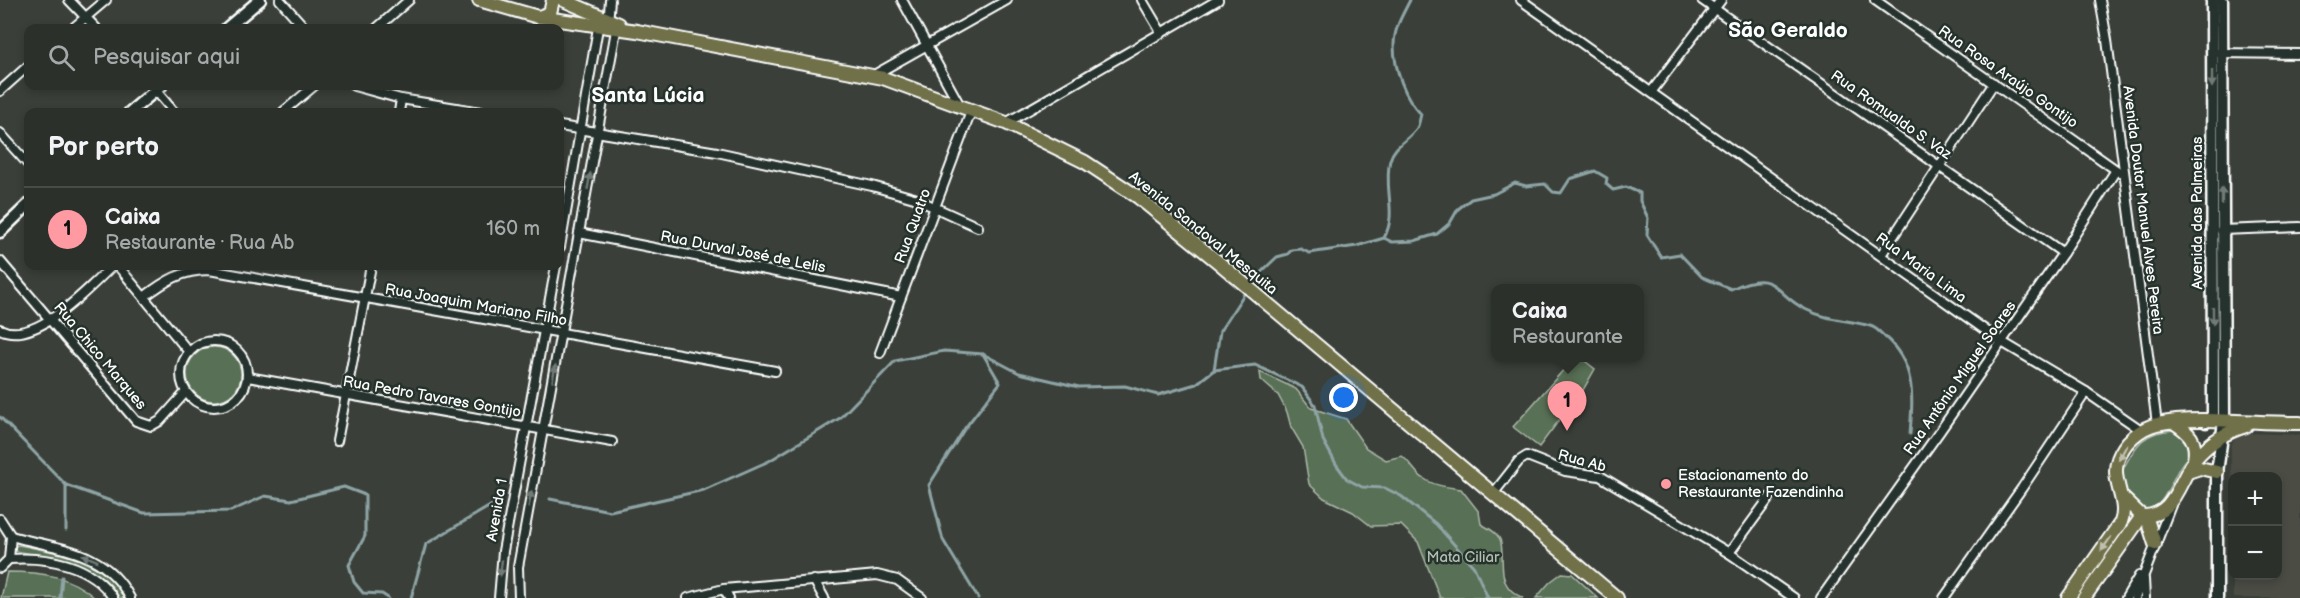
<!DOCTYPE html>
<html lang="pt">
<head>
<meta charset="utf-8">
<style>
  :root { --surface:#2c302b; --page:#343833; --text:#f1f3f6; --muted:#a6a9a9; --line:#484b47; --accent:#ff9aa2 }
  body { margin:0; font-family:"Balsamiq Sans",sans-serif; background:var(--page); color:var(--text) }
  .controls { position:absolute; right:18px; bottom:18px; display:grid; overflow:hidden; border-radius:12px; box-shadow:0 3px 9px #0003 }
  .controls button { width:54px; height:54px; display:grid; place-items:center; padding:0; border:0; border-bottom:2px solid var(--line); background:var(--surface); color:var(--text); font:30px sans-serif }
  .you { position:absolute; left:1344px; top:398px; width:21px; height:21px; margin:-15px; border:4px solid #fff; border-radius:50%; background:#1a73e8; box-shadow:0 0 0 9px #1a73e833 }
  .badge { display:grid; place-items:center; width:39px; height:39px; border-radius:50%; background:var(--accent); color:#111; font-size:20px; font-weight:700 }
  .pin { position:absolute; translate:-50% -50px; filter:drop-shadow(0 2px 3px #0008) }
  .pin::after { content:''; position:absolute; top:32px; width:21px; height:18px; background:inherit; clip-path:polygon(0 0,100% 0,50% 100%) }
  .popup { position:absolute; left:1491px; top:284px; width:153px; height:78px; box-sizing:border-box; display:grid; place-content:center; border-radius:12px; background:var(--surface); filter:drop-shadow(0 2px 4px #0005); font-size:20px; white-space:nowrap; color:var(--muted) }
  .popup b { font-size:22px; color:var(--text) }
  .popup::after { content:''; position:absolute; left:50%; top:100%; margin-left:-12px; border:12px solid transparent; border-top-color:var(--surface) }
  .list { margin:0; padding:0; list-style:none }
  h2 { display:flex; justify-content:space-between; align-items:center; height:78px; margin:0; padding:0 24px; font-size:26px }
  h2 small { font-size:20px; font-weight:400; color:var(--muted) }
  .list li { display:grid; grid-template-columns:39px 1fr auto; gap:18px; align-items:center; box-sizing:border-box; height:84px; padding:0 24px; border-top:2px solid var(--line) }
  .list b { display:block; font-size:22px; white-space:nowrap }
  .list p { margin:0; font-size:20px; white-space:nowrap; color:var(--muted) }
  .list em { font-size:20px; font-style:normal; color:var(--muted) }
  .icon { flex:none; width:33px; height:33px; fill:none; stroke:currentColor; stroke-width:2; stroke-linecap:round; stroke-linejoin:round }
  .map { position:relative; flex:none; width:2300px; height:598px; overflow:hidden }
  .search { position:absolute; background:var(--surface); box-shadow:0 3px 9px #0003; left:24px; top:24px; width:540px; height:66px; display:flex; align-items:center; gap:15px; box-sizing:border-box; padding:0 21px; border-radius:12px; color:var(--muted); font-size:22px }
  .panel { position:absolute; background:var(--surface); box-shadow:0 3px 9px #0003; left:24px; top:108px; width:540px; height:162px; border-radius:12px }
  .map>svg:first-child { display:block }
</style>
</head>
<body>
<div class="map">
<svg width="2300" height="598" viewBox="0 0 2300 598">
  <rect width="100%" height="100%" fill="#3a4039"/>
  <filter id="ink" filterUnits="userSpaceOnUse"><feTurbulence type="fractalNoise" baseFrequency=".0167" numOctaves="2"/><feDisplacementMap in="SourceGraphic" scale="12" xChannelSelector="R" yChannelSelector="G"/><feConvolveMatrix kernelMatrix="1 2 1 2 8 2 1 2 1" color-interpolation-filters="sRGB"/></filter>
  <g filter="url(#ink)">
    <path fill="#4c4d45" d="M2243,433L2300,435V598H2233V576H2278V476H2232V563L2231,445L2238,435Z"/>
    <g fill="#587055" stroke="#acb8aa" stroke-width="1.5">
      <circle cx="214" cy="374" r="27"/>
      <path d="M1574,358H1581L1595,369L1567,418L1560,419L1539,447L1513,427Z"/>
      <path d="M1260,372L1296,389L1311,408L1346,419L1366,448L1386,460L1402,456C1410,462 1416,474 1423,478C1434,486 1448,487 1461,489L1479,512L1481,524C1488,528 1500,534 1501,543C1505,566 1495,585 1523,598H1440L1418,542L1401,525L1371,526L1353,512L1324,498L1309,484L1303,447L1291,427L1287,412L1278,395L1261,380Z"/>
      <path d="M2174,430L2184,433L2192,451L2191,455C2170,466 2166,528 2134,505C2123,497 2122,484 2122,471C2136,445 2142,432 2174,430Z"/>
      <path d="M18,545C58,552 104,560 126,598H119C102,561 50,558 15,551L13,547Z"/>
      <path d="M7,572C40,572 70,575 95,598H1Z"/>
      <path d="M1562,573L1572,574L1598,598H1536L1550,582Z"/>
    </g>
    <g fill="none" stroke-linecap="round" stroke-linejoin="round">
      <g stroke="#8fa4a6" stroke-width="3">
        <path d="M1384,238C1398,213 1383,189 1390,160C1394,145 1409,140 1417,128C1419,125 1420,118 1421,114C1405,99 1394,68 1394,45C1394,28 1403,14 1410,0"/>
        <path d="M1256,277L1277,257L1288,254L1291,250L1301,249L1309,253L1357,246L1384,238L1392,242L1414,241L1437,234L1450,223L1458,209L1471,199L1494,194L1515,183L1526,186L1545,184L1553,192L1561,193L1570,179L1595,171L1607,178L1606,184L1613,190L1626,187L1640,193V201L1648,218L1647,235L1661,257L1680,254L1702,277L1731,289C1779,267 1772,294 1807,310C1827,320 1848,320 1870,326C1875,327 1880,332 1884,336C1916,364 1913,395 1910,434"/>
        <path d="M1214,370L1255,365L1302,387L1315,405L1323,440L1336,464L1347,479L1362,487L1385,488L1401,496L1436,524L1474,567L1488,598"/>
        <path d="M0,417L66,485L144,513L231,511L265,496L291,500L344,487L365,495V536L349,565L354,582L363,593L382,594L388,598"/>
        <path d="M66,485V530"/>
        <path d="M550,499L610,511L704,490L769,461L840,418L895,361L944,351L983,354L1019,373L1079,387L1125,386L1158,395L1196,384L1214,370L1220,331L1244,294"/>
        <path d="M60,598L62,577"/>
        <path d="M411,598L426,544L497,502"/>
        <path d="M978,598L943,540L929,485L965,428L1000,383L983,354"/>
      </g>
      <defs>
        <g id="minor">
          <path d="M69,0L96,28"/>
          <path d="M280,0L305,28"/>
          <path d="M902,0L959,104"/>
          <path d="M1142,0L1161,32"/>
          <path d="M1521,0L2002,342L2086,392L2141,430"/>
          <path d="M1702,0L2063,253"/>
          <path d="M1875,0L2119,172"/>
          <path d="M2100,0L2107,40L2157,424"/>
          <path d="M608,23L610,0"/>
          <path d="M73,28L106,0"/>
          <path d="M377,28L409,0"/>
          <path d="M2218,53L2300,54"/>
          <path d="M874,75L1007,0"/>
          <path d="M152,86L174,112"/>
          <path d="M354,86L401,99L481,112"/>
          <path d="M0,91L28,66"/>
          <path d="M1652,91L1721,0"/>
          <path d="M283,112L314,86"/>
          <path d="M399,112L401,99"/>
          <path d="M1006,123L1218,0"/>
          <path d="M560,126L717,152L872,186L914,198L978,227"/>
          <path d="M0,133L28,164"/>
          <path d="M2221,230L2300,227"/>
          <path d="M579,233L901,297"/>
          <path d="M560,247L599,22"/>
          <path d="M1881,255L1994,83"/>
          <path d="M0,261L136,421L151,426L160,421L186,392"/>
          <path d="M118,266L189,352"/>
          <path d="M144,297C165,281 182,270 209,270L775,371"/>
          <path d="M0,329C35,347 89,288 112,266"/>
          <circle cx="214" cy="374" r="33"/>
          <path d="M880,353L972,109"/>
          <path d="M248,377L612,442"/>
          <path d="M337,441L371,266"/>
          <path d="M1493,494L1519,461L1527,456L1565,471L1600,476L1729,553L1794,598"/>
          <path d="M0,519L11,536L9,559L0,568"/>
          <path d="M11,536C59,550 104,548 130,598"/>
          <path d="M1729,553L1770,497"/>
          <path d="M9,559C46,556 92,564 113,598"/>
          <path d="M2144,579L2145,598"/>
          <path d="M814,580L824,598"/>
          <path d="M724,589L729,598"/>
          <path d="M499,598L503,551L556,266"/>
          <path d="M519,598L518,567L617,25"/>
          <path d="M688,598L724,589L877,575L897,580L922,598"/>
          <path d="M1821,598L1940,431L2063,253L2116,170"/>
          <path d="M1944,598L2022,488L2086,392"/>
          <path d="M2126,598L2139,576"/>
          <path d="M2135,598L2171,505"/>
        </g>
        <g id="tertiary">
          <path d="M227,28L260,0"/>
          <path d="M130,112L161,86"/>
          <path d="M0,232L28,205"/>
        </g>
        <g id="secondary">
          <path d="M2206,422L2213,415L2212,0"/>
          <path d="M2217,598V472L2224,422L2222,0"/>
        </g>
        <g id="primary">
          <path d="M479,0L538,17L637,31L883,78L1006,123L1085,162L1138,197L1218,262L1617,598"/>
          <path d="M563,0L619,24"/>
          <path d="M539,17L550,13L553,0"/>
          <path d="M2173,422C2189,432 2198,441 2194,460"/>
          <path d="M2188,472L2200,468L2217,472"/>
          <path d="M2123,498L2148,522L2155,544"/>
          <path d="M2142,516C2175,517 2179,479 2196,458C2210,442 2225,432 2246,426"/>
          <path d="M2068,598L2121,522C2129,502 2110,480 2118,459C2124,442 2140,428 2157,424C2196,415 2259,424 2300,423"/>
          <path d="M2084,598L2142,516"/>
        </g>
      </defs>
      <use href="#minor" stroke="#fff" stroke-width="12"/>
      <use href="#tertiary" stroke="#fff" stroke-width="15"/>
      <use href="#secondary" stroke="#fff" stroke-width="15"/>
      <use href="#primary" stroke="#fff" stroke-width="16"/>
      <use href="#minor" stroke="#26332d" stroke-width="8"/>
      <use href="#tertiary" stroke="#26332d" stroke-width="10"/>
      <use href="#secondary" stroke="#26332d" stroke-width="10"/>
      <use href="#primary" stroke="#70704a" stroke-width="12"/>
    </g>
    <defs><path id="oneway-solid" d="M-6-.8H1V-3.2L6.5 0L1 3.2V.8H-6Z" transform="scale(1.5)"/></defs>
    <g fill="#727a76">
      <use href="#oneway-solid" transform="translate(2212 79) rotate(90)"/>
      <use href="#oneway-solid" transform="translate(589 181) rotate(-80)"/>
      <use href="#oneway-solid" transform="translate(2222 196) rotate(-90)"/>
      <use href="#oneway-solid" transform="translate(2213 316) rotate(90)"/>
      <use href="#oneway-solid" transform="translate(554 373) rotate(-79)"/>
      <use href="#oneway-solid" transform="translate(530 499) rotate(-80)"/>
      <use href="#oneway-solid" transform="translate(90 558) rotate(-158)"/>
      <use href="#oneway-solid" transform="translate(501 568) rotate(97)"/>
    </g>
    <g fill="#bfbfae">
      <use href="#oneway-solid" transform="translate(2123 452) rotate(120)"/>
      <use href="#oneway-solid" transform="translate(2106 544) rotate(125)"/>
    </g>
  </g>
  <circle fill="#ff9aa2" stroke="#26332d" stroke-width="2" cx="1666" cy="484" r="6"/>
  <g text-anchor="middle" dominant-baseline="central" stroke-width="5" stroke-linejoin="round" paint-order="stroke">
    <g font-size="15" fill="#fff" stroke="#26332d">
      <text transform="translate(2008 77) rotate(35)">Rua Rosa Araújo Gontijo</text>
      <text transform="translate(1891 115) rotate(35)">Rua Romualdo S. Vaz</text>
      <text transform="translate(2143 210) rotate(83)">Avenida Doutor Manuel Alves Pereira</text>
      <text transform="translate(2197 213) rotate(-90)">Avenida das Palmeiras</text>
      <text transform="translate(913 226) rotate(-70)">Rua Quatro</text>
      <text transform="translate(1203 233) rotate(39)">Avenida Sandoval Mesquita</text>
      <text transform="translate(743 252) rotate(11)">Rua Durval José de Lelis</text>
      <text transform="translate(1921 268) rotate(36)">Rua Maria Lima</text>
      <text transform="translate(476 305) rotate(10)">Rua Joaquim Mariano Filho</text>
      <text transform="translate(100 356) rotate(50)">Rua Chico Marques</text>
      <text transform="translate(1960 378) rotate(-55)">Rua Antônio Miguel Soares</text>
      <text transform="translate(432 397) rotate(10)">Rua Pedro Tavares Gontijo</text>
      <text transform="translate(1582 461) rotate(15)">Rua Ab</text>
      <text transform="translate(497 510) rotate(-80)">Avenida 1</text>
    </g>
    <g font-size="15" fill="#fff" stroke="#26332d" text-anchor="start">
      <text x="1678" y="475">Estacionamento do<tspan x="1678" dy="17">Restaurante Fazendinha</tspan></text>
    </g>
    <g font-size="15" fill="#b4bfb2" stroke="#26332d">
      <text x="1463" y="557">Mata Ciliar</text>
    </g>
    <g font-size="21" font-weight="bold" fill="#fff" stroke="#26332d">
      <text x="1788" y="30">São Geraldo</text>
      <text x="648" y="95">Santa Lúcia</text>
    </g>
  </g>
</svg>
<div class="controls">
<button>+</button>
<button>−</button>
</div>
<div class="you"></div>
<div class="pin badge" style="left:1567px;top:431px">1</div>
<div class="popup"><b>Caixa</b>Restaurante</div>
<div class="search"><svg class="icon" aria-label="search" viewBox="0 0 24 24"><circle cx="10" cy="10" r="6"/><path d="M15 15l6 6"/></svg>Pesquisar aqui</div>
<section class="panel">
<h2>Por perto<small></small></h2>
<ul class="list">
<li><span class="badge">1</span><div><b>Caixa</b><p>Restaurante · Rua Ab</p></div><em>160 m</em></li>
</ul>
</section>
</div>
</body>
</html>
